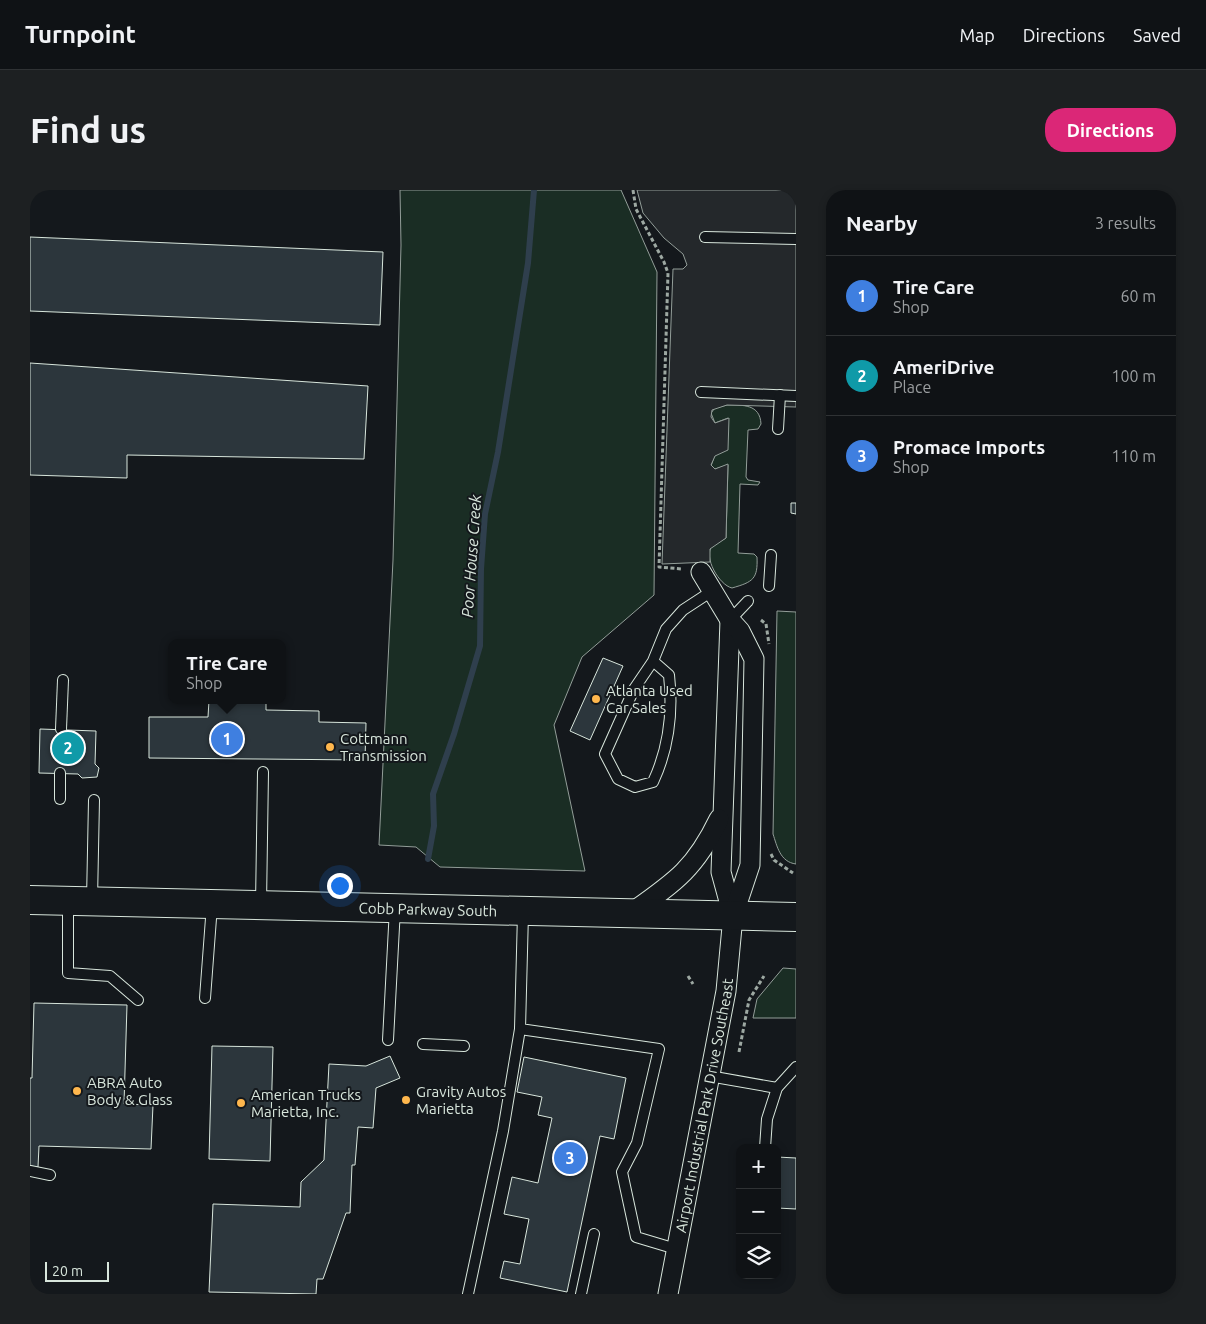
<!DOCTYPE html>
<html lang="en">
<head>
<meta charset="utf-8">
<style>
  :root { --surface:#0f1215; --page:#1d2022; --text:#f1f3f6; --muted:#9b9ea0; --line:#2f3234; --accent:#db2777 }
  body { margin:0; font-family:Ubuntu,sans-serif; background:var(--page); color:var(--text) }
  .controls { position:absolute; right:15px; bottom:15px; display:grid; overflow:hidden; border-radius:10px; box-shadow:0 2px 8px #0003 }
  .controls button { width:45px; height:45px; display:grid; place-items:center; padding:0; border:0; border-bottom:1px solid var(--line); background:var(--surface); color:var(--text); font:25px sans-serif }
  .scale { position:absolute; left:15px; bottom:12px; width:64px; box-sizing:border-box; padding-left:5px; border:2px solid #d8e6dc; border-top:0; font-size:14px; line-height:18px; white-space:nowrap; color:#d8e6dc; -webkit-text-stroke:4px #14181c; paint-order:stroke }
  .you { position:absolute; left:309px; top:695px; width:18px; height:18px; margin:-12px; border:4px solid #fff; border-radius:50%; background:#1a73e8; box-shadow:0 0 0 8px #1a73e833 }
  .badge { display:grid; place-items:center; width:32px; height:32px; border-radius:50%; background:var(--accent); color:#fff; font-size:16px; font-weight:700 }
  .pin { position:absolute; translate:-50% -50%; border:2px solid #fff; box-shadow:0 1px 5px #0006 }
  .popup { position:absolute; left:138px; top:449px; width:118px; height:65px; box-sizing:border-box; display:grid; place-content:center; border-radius:10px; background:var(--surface); filter:drop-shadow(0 1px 4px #0005); font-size:16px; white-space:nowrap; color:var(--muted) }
  .popup b { font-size:19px; color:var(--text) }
  .popup::after { content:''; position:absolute; left:50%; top:100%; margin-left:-10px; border:10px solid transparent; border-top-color:var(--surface) }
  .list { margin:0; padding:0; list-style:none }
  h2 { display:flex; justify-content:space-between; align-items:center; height:65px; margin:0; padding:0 20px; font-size:21px }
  h2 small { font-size:16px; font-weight:400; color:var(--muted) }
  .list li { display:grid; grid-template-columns:32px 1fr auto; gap:15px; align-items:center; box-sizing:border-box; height:80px; padding:0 20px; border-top:1px solid var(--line) }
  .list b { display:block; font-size:19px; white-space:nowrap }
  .list p { margin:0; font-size:16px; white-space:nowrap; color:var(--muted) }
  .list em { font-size:16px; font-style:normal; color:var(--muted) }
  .icon { flex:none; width:28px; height:28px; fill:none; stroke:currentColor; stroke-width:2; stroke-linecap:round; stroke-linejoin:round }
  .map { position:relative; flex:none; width:766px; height:1104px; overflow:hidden; border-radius:20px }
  header { display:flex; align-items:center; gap:30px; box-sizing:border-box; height:70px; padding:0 25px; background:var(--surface); border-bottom:1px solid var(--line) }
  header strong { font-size:24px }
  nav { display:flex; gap:28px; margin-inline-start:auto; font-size:18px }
  .intro { display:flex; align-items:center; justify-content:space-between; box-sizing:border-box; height:120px; padding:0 30px }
  h1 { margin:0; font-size:35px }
  .button { padding:12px 22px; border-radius:20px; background:var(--accent); color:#fff; font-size:18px; font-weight:700 }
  main { display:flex; gap:30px; padding:0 30px }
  aside { flex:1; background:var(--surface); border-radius:20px; box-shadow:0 2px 8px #0003 }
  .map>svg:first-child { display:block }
</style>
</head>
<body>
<header>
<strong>Turnpoint</strong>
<nav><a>Map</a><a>Directions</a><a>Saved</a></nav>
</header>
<div class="intro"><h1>Find us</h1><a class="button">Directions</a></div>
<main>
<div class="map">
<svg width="766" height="1104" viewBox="0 0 766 1104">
  <rect width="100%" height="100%" fill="#14181c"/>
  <g fill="#1a2d24" stroke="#939e99">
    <path d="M370,0H591L627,82L624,405L552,467L524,535L555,681L410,677L386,657L349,655L363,370L371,55Z"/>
    <path d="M697,215C713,215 730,214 731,234L728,239L718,240L716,287L718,290L730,292L728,295L710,294L708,363L724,364L727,367C728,389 723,392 702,398C689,395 673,367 682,356L696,348L698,275L685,279L681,276L698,228L685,233L681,223L685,218Z"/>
    <path d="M747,421L766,422V674C750,672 747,656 743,644Z"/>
    <path d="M753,778L766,779V828H723L727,809Z"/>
  </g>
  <path fill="#24282b" stroke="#939e99" d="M607,0H766V217L697,215L682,220L681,227L685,233L699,228L698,260L685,266L681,275L685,279L698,274L696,348L680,359V372L632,374L643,79H653L657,75L653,64L634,48L613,23Z"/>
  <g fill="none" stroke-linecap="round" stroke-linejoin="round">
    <path stroke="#2f3f4d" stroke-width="6" d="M398,669L404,636L403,604L424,544L450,456L451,379L455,324L468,262L498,73L504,0"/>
  </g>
  <g fill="#2c363c" stroke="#d8e6dc">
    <path d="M0,47L353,62L350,135L0,121Z"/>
    <path d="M0,173L338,196L334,269L97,265V288L0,285Z"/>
    <path d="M761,313H766V324L761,323Z"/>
    <path d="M573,468L593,476L560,550L540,541Z"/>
    <path d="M179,510H236V520L289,521V532L336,533L335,570L119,568V527H178Z"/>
    <path d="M10,539L66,541L65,574L69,578L67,587L52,588L48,584L9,583Z"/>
    <path d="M4,813L97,815L94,914L123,915L121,959L9,956L8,977L0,976V888H2Z"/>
    <path d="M182,856L243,857L240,971L179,969Z"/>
    <path d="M360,866L370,888L346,898L343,938L328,937L325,975H322L320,1023H316L293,1089H287L286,1104L179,1102L183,1014L270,1017L271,992L294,970L299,874L336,876Z"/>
    <path d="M494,867L596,888L584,949L570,946L537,1102L470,1088L474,1071L490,1074L499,1029L474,1024L482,987L508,993L522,928L508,925L512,907L487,902Z"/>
    <path d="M747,967L766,968V1019L747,1018Z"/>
  </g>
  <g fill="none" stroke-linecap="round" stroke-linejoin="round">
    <defs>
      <g id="lane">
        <path d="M675,47L766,49"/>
        <path d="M671,202L766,206"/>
        <path d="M748,239L750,205"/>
        <path d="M739,396L741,365"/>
        <path d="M700,430L718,411"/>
        <path d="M623,471L639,485C643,521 639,558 623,592L605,597L588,589L575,564L604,499L623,471L636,439L653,420L682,401"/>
        <path d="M31,539L33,490"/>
        <path d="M30,609V583"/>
        <path d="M62,710L64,610"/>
        <path d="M38,713V783L80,786L108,810"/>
        <path d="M231,714L233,582"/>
        <path d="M493,723L490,839L629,859L607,953L592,982L606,1047L646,1059"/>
        <path d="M175,808L182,715"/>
        <path d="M358,850L365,718"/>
        <path d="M393,854L434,856"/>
        <path d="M679,886L747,898"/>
        <path d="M735,958L737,929L747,898L766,877"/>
        <path d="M0,981L20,985"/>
        <path d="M438,1104L473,941L490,839"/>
        <path d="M551,1104L564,1044"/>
      </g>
      <g id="street">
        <path d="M700,430L691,682L703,726"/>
        <path d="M601,723C645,692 665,679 689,629"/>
        <path id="s1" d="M638,1104L696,801L703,726L720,675L724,469L710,441L700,430L671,382"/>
      </g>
      <g id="primary">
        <path id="s2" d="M0,710L766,727"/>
      </g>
    </defs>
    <use href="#lane" stroke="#d8e6dc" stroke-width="12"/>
    <use href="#street" stroke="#d8e6dc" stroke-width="21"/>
    <use href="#primary" stroke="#d8e6dc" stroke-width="30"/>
    <g stroke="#9da8a2" stroke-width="3" stroke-dasharray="4 2.5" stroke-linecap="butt">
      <path d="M603,0L606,19L634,72L638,83L629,377L652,379"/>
      <path d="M731,430L736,434L739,454"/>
      <path d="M741,664L744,670L763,683"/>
      <path d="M658,786L663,794"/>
      <path d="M709,862L719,810L734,786"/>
    </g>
    <use href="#lane" stroke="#14181c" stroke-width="10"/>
    <use href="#street" stroke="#14181c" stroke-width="19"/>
    <use href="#primary" stroke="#14181c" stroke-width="28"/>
  </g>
  <g fill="#ffb74d" stroke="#14181c" stroke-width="2">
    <circle cx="566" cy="509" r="5"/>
    <circle cx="300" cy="557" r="5"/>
    <circle cx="47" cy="901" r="5"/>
    <circle cx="376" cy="910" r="5"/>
    <circle cx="211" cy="913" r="5"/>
  </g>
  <g text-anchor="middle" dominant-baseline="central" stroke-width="4" stroke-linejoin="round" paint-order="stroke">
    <g font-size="15" fill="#d8e6dc" stroke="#14181c" text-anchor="start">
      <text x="576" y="500">Atlanta Used<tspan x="576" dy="17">Car Sales</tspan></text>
      <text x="310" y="548">Cottmann<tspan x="310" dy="17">Transmission</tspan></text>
      <text x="57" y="892">ABRA Auto<tspan x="57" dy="17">Body &amp; Glass</tspan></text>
      <text x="386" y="901">Gravity Autos<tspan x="386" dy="17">Marietta</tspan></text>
      <text x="221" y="904">American Trucks<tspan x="221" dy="17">Marietta, Inc.</tspan></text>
    </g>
    <g font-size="15" fill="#d8e6dc" stroke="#14181c">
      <text stroke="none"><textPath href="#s2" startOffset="398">Cobb Parkway South</textPath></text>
      <text stroke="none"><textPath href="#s1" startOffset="192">Airport Industrial Park Drive Southeast</textPath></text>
    </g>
    <g font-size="16" font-style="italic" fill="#d8e6dc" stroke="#14181c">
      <text transform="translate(441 366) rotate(-86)">Poor House Creek</text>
    </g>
  </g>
</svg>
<div class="controls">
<button>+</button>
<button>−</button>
<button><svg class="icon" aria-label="layers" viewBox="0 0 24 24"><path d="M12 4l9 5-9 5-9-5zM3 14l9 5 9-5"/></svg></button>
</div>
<div class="scale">20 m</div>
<div class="you"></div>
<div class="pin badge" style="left:197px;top:549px;background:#3f7fe0">1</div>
<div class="popup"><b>Tire Care</b>Shop</div>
<div class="pin badge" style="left:38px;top:558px;background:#0f9aa8">2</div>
<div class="pin badge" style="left:540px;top:968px;background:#3f7fe0">3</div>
</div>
<aside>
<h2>Nearby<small>3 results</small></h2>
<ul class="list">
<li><span class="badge" style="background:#3f7fe0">1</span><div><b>Tire Care</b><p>Shop</p></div><em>60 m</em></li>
<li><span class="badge" style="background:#0f9aa8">2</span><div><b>AmeriDrive</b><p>Place</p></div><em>100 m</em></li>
<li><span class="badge" style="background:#3f7fe0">3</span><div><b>Promace Imports</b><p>Shop</p></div><em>110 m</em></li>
</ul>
</aside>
</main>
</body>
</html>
